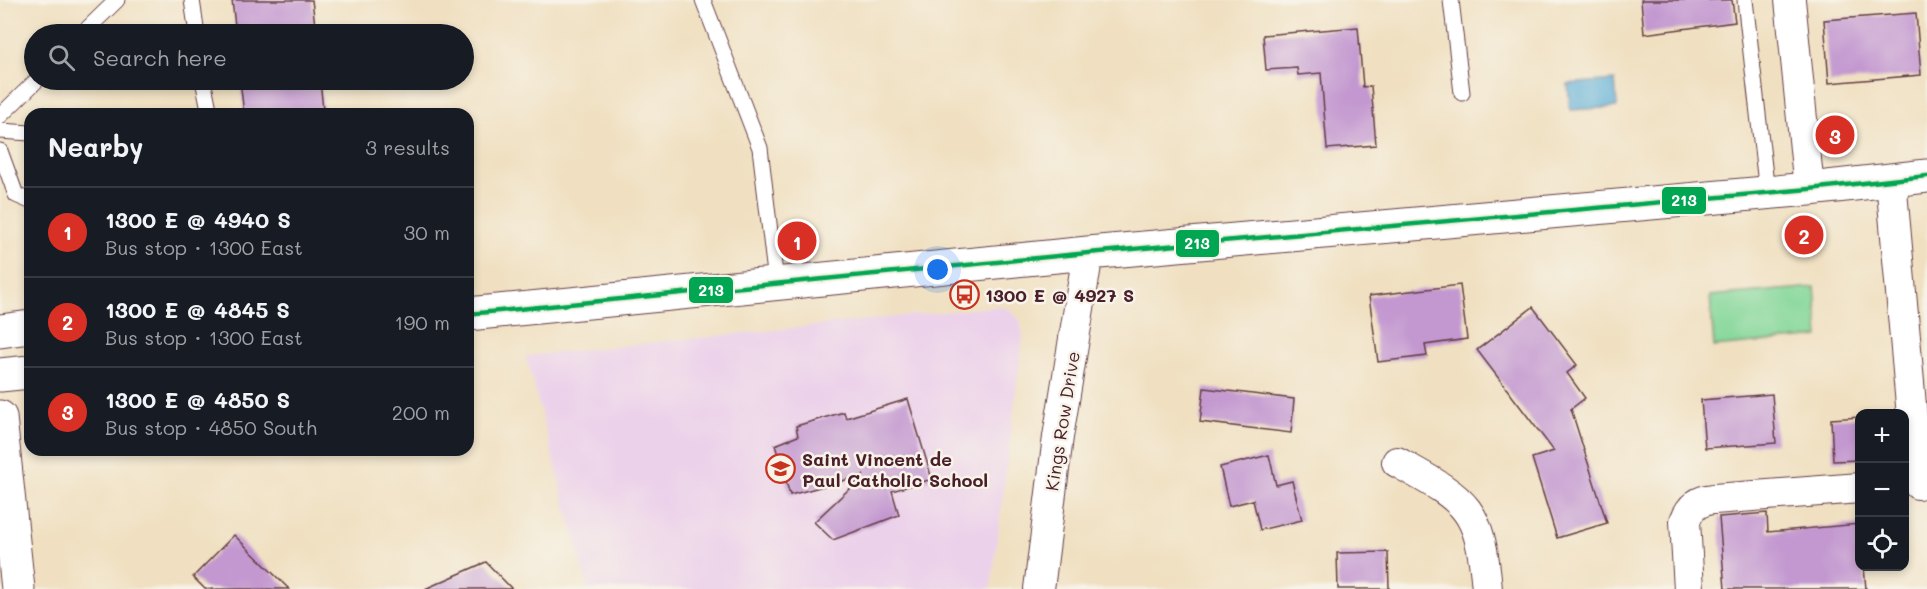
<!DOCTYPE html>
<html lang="en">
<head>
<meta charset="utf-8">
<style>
  :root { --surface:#171b24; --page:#20242c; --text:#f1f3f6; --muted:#9ea1a6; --line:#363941; --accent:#d93025 }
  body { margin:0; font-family:Mali,sans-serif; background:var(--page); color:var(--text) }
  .controls { position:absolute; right:18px; bottom:18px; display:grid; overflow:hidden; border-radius:12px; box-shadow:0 3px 9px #0003 }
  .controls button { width:54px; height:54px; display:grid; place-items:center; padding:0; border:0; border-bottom:2px solid var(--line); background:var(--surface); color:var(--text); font:30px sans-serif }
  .you { position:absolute; left:938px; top:270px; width:21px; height:21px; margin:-15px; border:4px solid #fff; border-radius:50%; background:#1a73e8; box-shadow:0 0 0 9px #1a73e833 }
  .badge { display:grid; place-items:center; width:39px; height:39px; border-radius:50%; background:var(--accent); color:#fff; font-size:20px; font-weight:700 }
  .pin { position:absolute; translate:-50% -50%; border:3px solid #fff; box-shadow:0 2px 6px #0006 }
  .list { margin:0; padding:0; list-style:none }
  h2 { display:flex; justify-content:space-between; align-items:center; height:78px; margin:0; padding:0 24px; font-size:26px }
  h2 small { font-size:20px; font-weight:400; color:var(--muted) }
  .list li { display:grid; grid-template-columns:39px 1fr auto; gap:18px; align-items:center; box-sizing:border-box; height:90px; padding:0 24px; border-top:2px solid var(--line) }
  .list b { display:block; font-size:22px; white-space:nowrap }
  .list p { margin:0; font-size:20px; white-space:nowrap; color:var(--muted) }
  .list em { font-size:20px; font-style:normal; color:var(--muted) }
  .icon { flex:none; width:33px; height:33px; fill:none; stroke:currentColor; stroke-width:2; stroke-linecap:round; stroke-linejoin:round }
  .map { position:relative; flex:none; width:1927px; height:589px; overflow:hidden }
  .search { position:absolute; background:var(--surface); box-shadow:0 3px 9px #0003; left:24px; top:24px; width:450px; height:66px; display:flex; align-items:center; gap:15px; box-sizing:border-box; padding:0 21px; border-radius:33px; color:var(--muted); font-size:22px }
  .panel { position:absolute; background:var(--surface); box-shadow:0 3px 9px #0003; left:24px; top:108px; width:450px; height:348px; border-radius:18px }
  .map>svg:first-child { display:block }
</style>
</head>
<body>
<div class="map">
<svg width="1927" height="589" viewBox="0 0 1927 589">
  <rect width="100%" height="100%" fill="#f7f3e8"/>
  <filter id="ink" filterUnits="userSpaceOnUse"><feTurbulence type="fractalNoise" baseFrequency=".0167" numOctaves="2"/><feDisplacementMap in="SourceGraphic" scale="12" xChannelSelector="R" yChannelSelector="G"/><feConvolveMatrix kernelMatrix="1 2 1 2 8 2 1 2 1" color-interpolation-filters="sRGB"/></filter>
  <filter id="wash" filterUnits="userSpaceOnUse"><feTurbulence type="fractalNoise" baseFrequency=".008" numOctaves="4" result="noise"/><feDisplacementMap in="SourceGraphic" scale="24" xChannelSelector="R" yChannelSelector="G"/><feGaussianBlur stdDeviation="1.35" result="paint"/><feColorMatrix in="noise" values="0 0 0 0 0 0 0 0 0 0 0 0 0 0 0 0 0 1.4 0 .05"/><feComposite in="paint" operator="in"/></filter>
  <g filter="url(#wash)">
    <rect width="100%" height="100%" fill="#f0e0c1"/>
    <path fill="#ecd1ea" d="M1000,306L1008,309L1020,320L1023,337L991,589H588L526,356Z"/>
    <path fill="#83d799" stroke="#667b62" stroke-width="1.5" d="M1815,287L1819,337L1714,347L1710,296Z"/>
    <path fill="#5bafd7" stroke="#526781" stroke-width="1.5" d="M1615,80L1617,107L1570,110L1568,84Z"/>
    <g id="blocks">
      <g fill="#c398d0">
        <path d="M232,0H312L316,34H236Z"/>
        <path d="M1641,0H1732L1735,22L1644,34Z"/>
        <path d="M1916,13L1921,75L1829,83L1824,20Z"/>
        <path d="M1358,27L1363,87L1371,86L1376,145L1327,149L1321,73L1298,75L1297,68L1266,70L1263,35Z"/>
        <path d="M240,80H320L323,110L244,114Z"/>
        <path d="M1460,285L1467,339L1425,345L1427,356L1378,362L1369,296Z"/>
        <path d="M1533,307L1577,365L1567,373L1585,398L1571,409L1607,523L1557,538L1532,458L1554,451L1477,350Z"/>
        <path d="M1204,388L1294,399L1291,433L1200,422Z"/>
        <path d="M1772,394L1776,443L1705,448L1701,400Z"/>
        <path d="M908,399L932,479L892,491L899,515L833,540L814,522L864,475L790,495L775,445L798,436L796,426L844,412L846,418Z"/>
        <path d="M1860,417V460L1833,461L1831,419Z"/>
        <path d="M1269,455L1276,485L1292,481L1302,520L1260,530L1253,500L1229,506L1220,467Z"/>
        <path d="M1767,513L1768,532L1860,524V567H1864L1866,589H1725L1719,517Z"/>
        <path d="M234,535L289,589H205L193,577Z"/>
        <path d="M1388,552L1389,589H1338L1337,553Z"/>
        <path d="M486,562L512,589H425Z"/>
      </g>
    </g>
  </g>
  <g filter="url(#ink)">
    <use href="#blocks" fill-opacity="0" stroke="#633c42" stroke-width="1.5"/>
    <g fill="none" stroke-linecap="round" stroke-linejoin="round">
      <defs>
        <g id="lane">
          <path d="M192,0L197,34"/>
          <path d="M703,0L760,148L776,282"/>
          <path d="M1451,0L1462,93"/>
          <path d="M1745,0L1767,193"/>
          <path d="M82,34L117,0"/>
          <path d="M203,80L210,114"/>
          <path d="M0,116L37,80"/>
          <path d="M0,131L30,133"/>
          <path d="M0,151L16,195L30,201"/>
        </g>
        <g id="street">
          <path d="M1790,0L1809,189"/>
          <path d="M1891,180L1918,484"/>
          <path d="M1397,462C1467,501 1480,506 1487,589"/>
          <path d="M1039,589L1058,437L1088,253"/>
          <path d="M1689,589L1685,521C1690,507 1699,500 1714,499L1860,488"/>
        </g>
        <g id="secondary">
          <path d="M468,314L1088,253L1809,189L1927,176"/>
          <path d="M0,331L30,327"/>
          <path d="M0,375L30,372"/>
          <path d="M0,417L18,589"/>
        </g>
      </defs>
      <use href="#lane" stroke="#633c42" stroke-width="17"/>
      <use href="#street" stroke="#633c42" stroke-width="32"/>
      <use href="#secondary" stroke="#633c42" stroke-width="35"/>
      <use href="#lane" stroke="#fff" stroke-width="15"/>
      <use href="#street" stroke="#fff" stroke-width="30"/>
      <use href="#secondary" stroke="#fff" stroke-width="33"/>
      <defs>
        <path id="bus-1" d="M468,314L1088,253L1809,189L1927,176"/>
      </defs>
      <use href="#bus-1" stroke="#f7f3e8" stroke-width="9"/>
      <use href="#bus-1" stroke="#00a651" stroke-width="4.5"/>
    </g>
  </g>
  <defs>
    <symbol id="bus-ring" viewBox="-11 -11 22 22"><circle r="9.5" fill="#f7f3e8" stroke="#c8321e" stroke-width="1.5"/><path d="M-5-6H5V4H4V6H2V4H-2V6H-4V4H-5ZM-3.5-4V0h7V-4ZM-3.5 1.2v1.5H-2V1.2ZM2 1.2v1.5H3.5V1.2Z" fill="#c8321e"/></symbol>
    <symbol id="school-ring" viewBox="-11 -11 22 22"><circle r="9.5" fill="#f7f3e8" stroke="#c8321e" stroke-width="1.5"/><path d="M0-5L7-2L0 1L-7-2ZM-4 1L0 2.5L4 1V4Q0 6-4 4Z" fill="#c8321e"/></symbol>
  </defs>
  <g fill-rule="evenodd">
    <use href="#bus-ring" x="948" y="278" width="33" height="33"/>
    <use href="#school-ring" x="764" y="452" width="33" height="33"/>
  </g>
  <g text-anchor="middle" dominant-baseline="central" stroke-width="5" stroke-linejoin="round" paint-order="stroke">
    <g font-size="18" font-weight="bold" fill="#4a1f2b" stroke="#f7f3e8" text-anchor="start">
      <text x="985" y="295">1300 E @ 4927 S</text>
      <text x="802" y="459">Saint Vincent de<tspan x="802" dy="21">Paul Catholic School</tspan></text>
    </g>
    <g font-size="18" fill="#4a1f2b" stroke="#f7f3e8">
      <text transform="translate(1062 421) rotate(-81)">Kings Row Drive</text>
    </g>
  </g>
  <g stroke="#f7f3e8" stroke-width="2">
    <rect x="1661" y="186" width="46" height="29" rx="6" fill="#00a651"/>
    <rect x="1175" y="229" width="45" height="29" rx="6" fill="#00a651"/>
    <rect x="688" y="276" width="46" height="28" rx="6" fill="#00a651"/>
  </g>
  <g font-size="16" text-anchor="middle" font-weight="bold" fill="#fff">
    <text x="1684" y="206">213</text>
    <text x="1197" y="249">213</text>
    <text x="711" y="296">213</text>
  </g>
</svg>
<div class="controls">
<button>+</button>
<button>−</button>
<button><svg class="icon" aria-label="locate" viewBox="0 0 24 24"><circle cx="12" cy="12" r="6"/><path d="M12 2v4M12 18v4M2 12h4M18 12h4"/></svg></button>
</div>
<div class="you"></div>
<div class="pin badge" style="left:797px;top:241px">1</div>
<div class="pin badge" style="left:1804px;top:235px">2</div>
<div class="pin badge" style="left:1835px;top:135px">3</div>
<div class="search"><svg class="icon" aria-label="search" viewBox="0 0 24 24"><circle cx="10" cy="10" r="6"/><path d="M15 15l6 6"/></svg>Search here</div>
<section class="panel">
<h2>Nearby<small>3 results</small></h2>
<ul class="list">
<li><span class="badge">1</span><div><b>1300 E @ 4940 S</b><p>Bus stop · 1300 East</p></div><em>30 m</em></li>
<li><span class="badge">2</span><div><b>1300 E @ 4845 S</b><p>Bus stop · 1300 East</p></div><em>190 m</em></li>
<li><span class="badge">3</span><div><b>1300 E @ 4850 S</b><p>Bus stop · 4850 South</p></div><em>200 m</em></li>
</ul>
</section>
</div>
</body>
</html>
